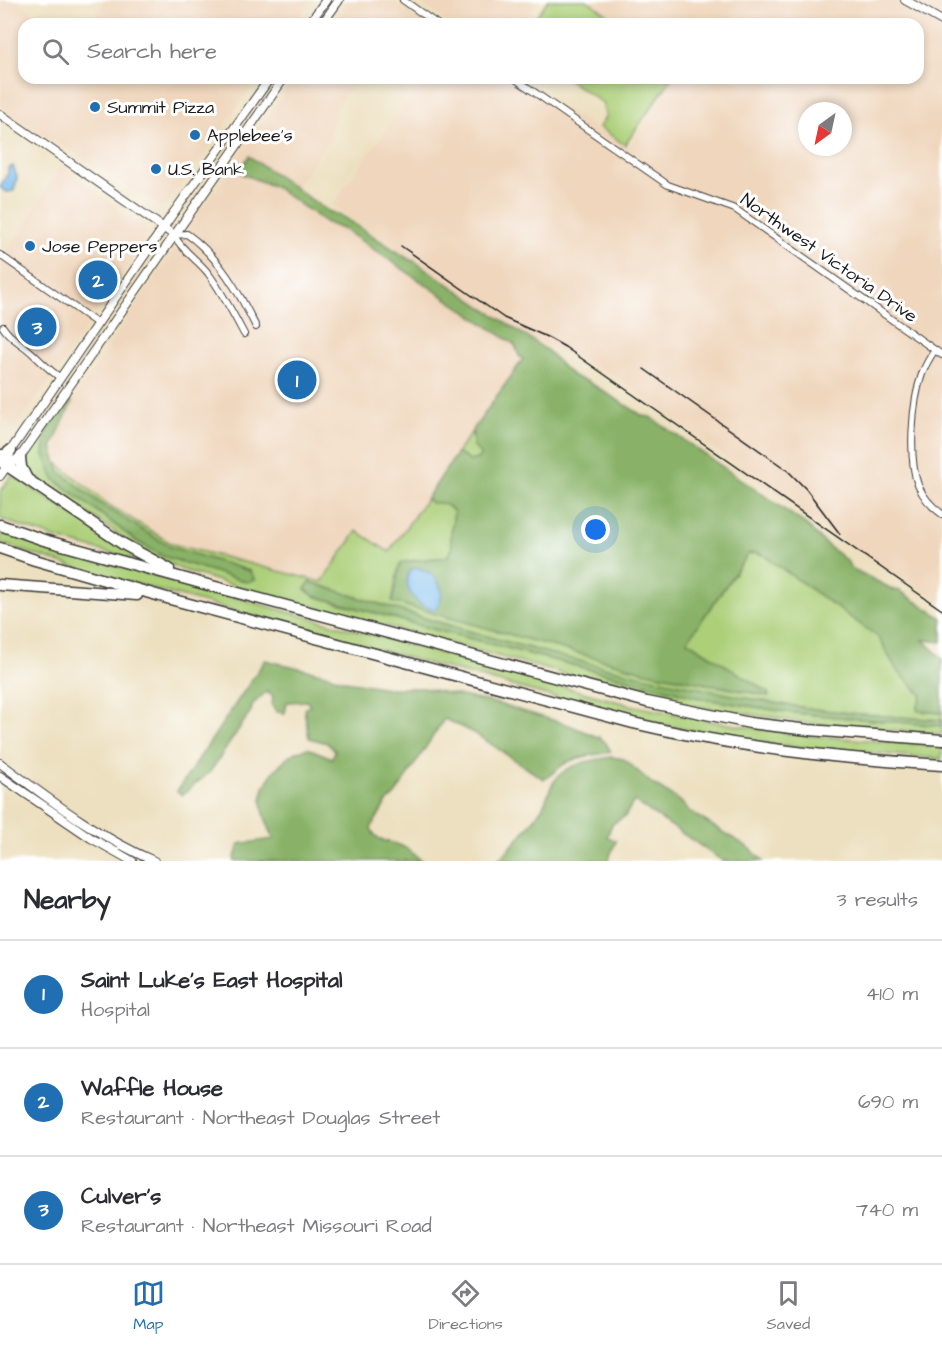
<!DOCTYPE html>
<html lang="en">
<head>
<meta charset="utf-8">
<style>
  :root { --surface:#fff; --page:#f2f2f3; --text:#2b2b33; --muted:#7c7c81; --line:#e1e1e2; --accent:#1f6fb2 }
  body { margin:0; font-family:"Architects Daughter",sans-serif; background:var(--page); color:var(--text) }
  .compass { position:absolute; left:798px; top:102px; width:54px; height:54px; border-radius:50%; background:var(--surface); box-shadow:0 3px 9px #0003; rotate:213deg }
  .you { position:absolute; left:596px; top:530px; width:21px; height:21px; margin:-15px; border:4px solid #fff; border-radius:50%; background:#1a73e8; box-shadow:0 0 0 9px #1a73e833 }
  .badge { display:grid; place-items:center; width:39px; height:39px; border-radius:50%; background:var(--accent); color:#fff; font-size:20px; font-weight:700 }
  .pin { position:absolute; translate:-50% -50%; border:3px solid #fff; box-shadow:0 2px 6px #0006 }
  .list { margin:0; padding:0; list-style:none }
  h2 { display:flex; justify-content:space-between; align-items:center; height:78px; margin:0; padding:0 24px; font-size:26px }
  h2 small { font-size:20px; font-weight:400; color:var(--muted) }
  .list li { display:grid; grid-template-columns:39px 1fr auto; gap:18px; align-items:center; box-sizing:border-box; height:108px; padding:0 24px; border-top:2px solid var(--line) }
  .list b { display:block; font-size:22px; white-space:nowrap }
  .list p { margin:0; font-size:20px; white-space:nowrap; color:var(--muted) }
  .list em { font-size:20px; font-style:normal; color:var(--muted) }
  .icon { flex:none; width:33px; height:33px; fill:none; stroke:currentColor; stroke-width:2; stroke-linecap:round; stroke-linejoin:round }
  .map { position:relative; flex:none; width:942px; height:861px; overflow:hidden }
  .search { position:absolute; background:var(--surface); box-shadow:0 3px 9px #0003; left:18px; right:18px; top:18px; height:66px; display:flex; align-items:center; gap:15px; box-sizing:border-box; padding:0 21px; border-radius:18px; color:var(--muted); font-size:22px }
  .sheet { height:402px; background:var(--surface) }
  nav { display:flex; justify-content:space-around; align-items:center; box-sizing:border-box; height:84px; border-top:2px solid var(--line); background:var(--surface); font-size:16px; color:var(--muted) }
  nav a { display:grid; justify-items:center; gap:3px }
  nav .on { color:var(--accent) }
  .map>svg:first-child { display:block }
</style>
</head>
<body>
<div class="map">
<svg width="942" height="861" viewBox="0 0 942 861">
  <rect width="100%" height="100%" fill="#fff"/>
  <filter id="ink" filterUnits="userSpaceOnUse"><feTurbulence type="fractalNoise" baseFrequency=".0167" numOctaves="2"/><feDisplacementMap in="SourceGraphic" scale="12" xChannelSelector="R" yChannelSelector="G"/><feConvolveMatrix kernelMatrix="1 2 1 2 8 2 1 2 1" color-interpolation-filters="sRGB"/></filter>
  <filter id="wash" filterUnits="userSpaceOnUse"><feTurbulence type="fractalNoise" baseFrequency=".008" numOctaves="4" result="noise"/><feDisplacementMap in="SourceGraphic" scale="24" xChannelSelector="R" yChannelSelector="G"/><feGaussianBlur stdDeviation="1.35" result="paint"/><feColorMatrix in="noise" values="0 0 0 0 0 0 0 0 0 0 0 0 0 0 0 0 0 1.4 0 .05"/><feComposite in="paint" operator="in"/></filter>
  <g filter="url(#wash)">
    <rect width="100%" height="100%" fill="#ede0c0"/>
    <g fill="#efd6bc" fill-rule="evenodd">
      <path d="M0,0H15L48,24H24V78H257L217,137L163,208L0,108Z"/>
      <path d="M106,0H310L293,24H89Z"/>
      <path d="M349,0H391L422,22L421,24H332Z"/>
      <path d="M417,0H539L523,24H450Z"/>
      <path d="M589,0H942V602L825,530L614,375L531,339L332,205L424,78H518L628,149L673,78H918V24H622ZM807,111H843V147H807Z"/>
      <path d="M294,78H358L339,103L328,141L296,187L529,351L389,553L357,532L322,582L172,544L109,505L57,463L52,447L72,402L196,216Z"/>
      <path d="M61,165L147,230L143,243L58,369L14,429L0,414V256L4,258Z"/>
    </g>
    <g fill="#accf78" stroke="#64764a" stroke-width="1.5">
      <path d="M548,0H587L621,24H531Z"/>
      <path d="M566,78H672L625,145L599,127L606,116L603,107L604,104Z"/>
      <path d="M48,425H50C43,442 46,462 54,479L138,542L163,556L247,582L250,571L170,548L105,507L59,471L57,463L109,505L172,544L322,582L357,531L389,552L427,498L428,500L447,505L454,512L451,535L452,549L447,557L409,561L392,602L647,672L768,696L767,692L687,641L748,554L755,553L763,555L878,637L897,670L922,695L917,708L918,711L942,713V720C900,717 857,715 815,709C775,704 735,696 695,688C564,661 437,623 310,582L305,589L314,596L425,627L704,699L793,713L942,726V734L808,723L682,704L613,687L225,583L183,570L141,550L30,473L27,468L26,458Z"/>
      <path d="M473,430L472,435L481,454L477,459L470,461L457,453Z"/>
      <path d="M11,476L15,477L150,564L58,539L0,519V492Z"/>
      <path d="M0,529L83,556L630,705L715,722L801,735L942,746V759L776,745L673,727L624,716L79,569L0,543Z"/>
    </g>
    <g fill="#89b268" stroke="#526742" stroke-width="1.5">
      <path d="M249,156L328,211L345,218L410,260L414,261L548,351C560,363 568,377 587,381L643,416L650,417L804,523L827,545L847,561L851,568L894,590L900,591L942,618V642L923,640L942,658V713L918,711L917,708L922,695L897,670L878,637L763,555L755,553L748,554L687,641L768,692L769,696L647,672L392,602L399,566L403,562L447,557L452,549L451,535L454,512C447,504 442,502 431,503L427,498L457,453L470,461L477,459L481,455L473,446V430L523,359L519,356L515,345L345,230L327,223L275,187L242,174L241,169Z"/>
      <path d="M69,400L72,402L52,447L59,471L105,507L170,547L250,571L255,580L247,582L163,556L138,542L54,479L44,455L46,434L59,411Z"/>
      <path d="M310,582C436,623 564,661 695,687C735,696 775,704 815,709C857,715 900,717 942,720V726L793,713L704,699L425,627L314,596L305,589Z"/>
      <path d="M265,660L325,674L346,681L387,688H423L495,703L569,725L600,738L606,743L611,752C597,755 582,755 568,762C559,766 554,774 544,779C510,759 481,733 444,719L395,795L386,803L371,828C376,843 390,841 402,846C410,850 416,856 422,861H234L239,844L274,839C269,827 261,812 262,798C262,782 281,761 294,753C298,751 304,749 308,748L332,758L335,751L327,743L309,738L304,709L310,706L307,701L287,702L285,713L277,712L272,706L273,696L266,692L253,704L251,711L210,772L182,795L177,791Z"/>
      <path d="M611,757L624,759L651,783L680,801L690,812L751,849L763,861H723L634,801L625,816L612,824L607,837L616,841L608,861H498C513,845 528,829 540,811C549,798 549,782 563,772C576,762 595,760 611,757Z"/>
    </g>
    <g fill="#76bbed" stroke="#496c84" stroke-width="1.5">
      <path d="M13,166L17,177L14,191L6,192L0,187L8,173V168Z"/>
      <path d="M418,568C437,573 449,591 436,609C417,610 398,585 412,569Z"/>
    </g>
  </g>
  <g filter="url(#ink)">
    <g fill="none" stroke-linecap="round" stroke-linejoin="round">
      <defs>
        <g id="street">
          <path d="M403,0L437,24"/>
          <path d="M514,78L668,185L735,209L942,355"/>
          <path d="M0,255L98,324"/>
          <path d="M3,327C10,339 22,343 32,353C42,362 50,371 61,378"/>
          <path d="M244,334C233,313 222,292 208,273C197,259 182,251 174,235L187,234C219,257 239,292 256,327"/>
          <path d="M935,350C930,357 925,366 922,374C912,402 908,458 918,485C923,497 932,507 942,514"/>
        </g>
        <g id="secondary">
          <path d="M905,0L942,21"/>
          <path d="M309,24L326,0"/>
          <path d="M322,24L339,0"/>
          <path d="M0,114L174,235"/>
          <path d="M7,466L20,457L284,78"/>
          <path d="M0,476L7,466L11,450L172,215L270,78"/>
          <path d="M0,763C49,799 98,837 154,861"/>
          <path d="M0,776L91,838L132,861"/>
        </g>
        <g id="highway">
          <path d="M0,455H5L11,450"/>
          <path d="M20,457L21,467L26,477"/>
          <path d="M0,461L123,544L169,569"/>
          <path d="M0,525L44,540L208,585L647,702L750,723L809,730L942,740"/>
          <path d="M0,548L35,560L174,600L633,723C738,748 835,758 942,765"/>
          <path d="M0,585L137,595"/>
        </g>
      </defs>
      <use href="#street" stroke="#3b3935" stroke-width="8"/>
      <use href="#secondary" stroke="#3b3935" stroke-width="10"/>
      <use href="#highway" stroke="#3b3935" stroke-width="13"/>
      <use href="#street" stroke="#fff" stroke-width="6"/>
      <use href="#secondary" stroke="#fff" stroke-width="8"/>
      <use href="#highway" stroke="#fff" stroke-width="10"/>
      <g stroke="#1c1c1c" stroke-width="1.5">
        <path d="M401,246L504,318L547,337L565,347L942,610"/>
        <path d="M644,369L787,470L806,489L840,534"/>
      </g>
    </g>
  </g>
  <g fill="#1f6fb2" stroke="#fff" stroke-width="2">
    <circle cx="95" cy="107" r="6"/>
    <circle cx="195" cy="135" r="6"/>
    <circle cx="156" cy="169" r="6"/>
    <circle cx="30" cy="246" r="6"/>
  </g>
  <g text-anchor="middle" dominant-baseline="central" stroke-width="6" stroke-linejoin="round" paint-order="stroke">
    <g font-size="18" fill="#1c1c1c" stroke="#fff" text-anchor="start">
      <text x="107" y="107">Summit Pizza</text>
      <text x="207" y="135">Applebee's</text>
      <text x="168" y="169">U.S. Bank</text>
      <text x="42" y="246">Jose Peppers</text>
    </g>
    <g font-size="18" fill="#1c1c1c" stroke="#fff">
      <text transform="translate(829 258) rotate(35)">Northwest Victoria Drive</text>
    </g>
  </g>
</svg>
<svg class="compass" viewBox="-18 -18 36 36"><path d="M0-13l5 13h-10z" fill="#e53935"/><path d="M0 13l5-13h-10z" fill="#7c7c81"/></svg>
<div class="you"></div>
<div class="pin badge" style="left:297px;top:380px">1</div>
<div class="pin badge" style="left:98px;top:280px">2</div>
<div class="pin badge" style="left:37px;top:327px">3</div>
<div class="search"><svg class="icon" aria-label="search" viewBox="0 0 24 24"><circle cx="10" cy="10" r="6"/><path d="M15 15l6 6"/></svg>Search here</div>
</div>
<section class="sheet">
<h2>Nearby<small>3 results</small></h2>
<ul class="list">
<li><span class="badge">1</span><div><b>Saint Luke's East Hospital</b><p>Hospital</p></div><em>410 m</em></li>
<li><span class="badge">2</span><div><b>Waffle House</b><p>Restaurant · Northeast Douglas Street</p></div><em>690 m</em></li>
<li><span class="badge">3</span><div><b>Culver's</b><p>Restaurant · Northeast Missouri Road</p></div><em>740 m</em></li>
</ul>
</section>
<nav>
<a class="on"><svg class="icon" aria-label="map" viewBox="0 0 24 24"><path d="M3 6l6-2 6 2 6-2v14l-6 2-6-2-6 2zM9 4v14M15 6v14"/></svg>Map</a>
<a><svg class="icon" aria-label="directions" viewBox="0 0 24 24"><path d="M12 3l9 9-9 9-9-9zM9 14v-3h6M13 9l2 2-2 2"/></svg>Directions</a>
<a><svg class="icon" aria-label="saved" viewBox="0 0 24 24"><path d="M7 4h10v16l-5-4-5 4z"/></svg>Saved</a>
</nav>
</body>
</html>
